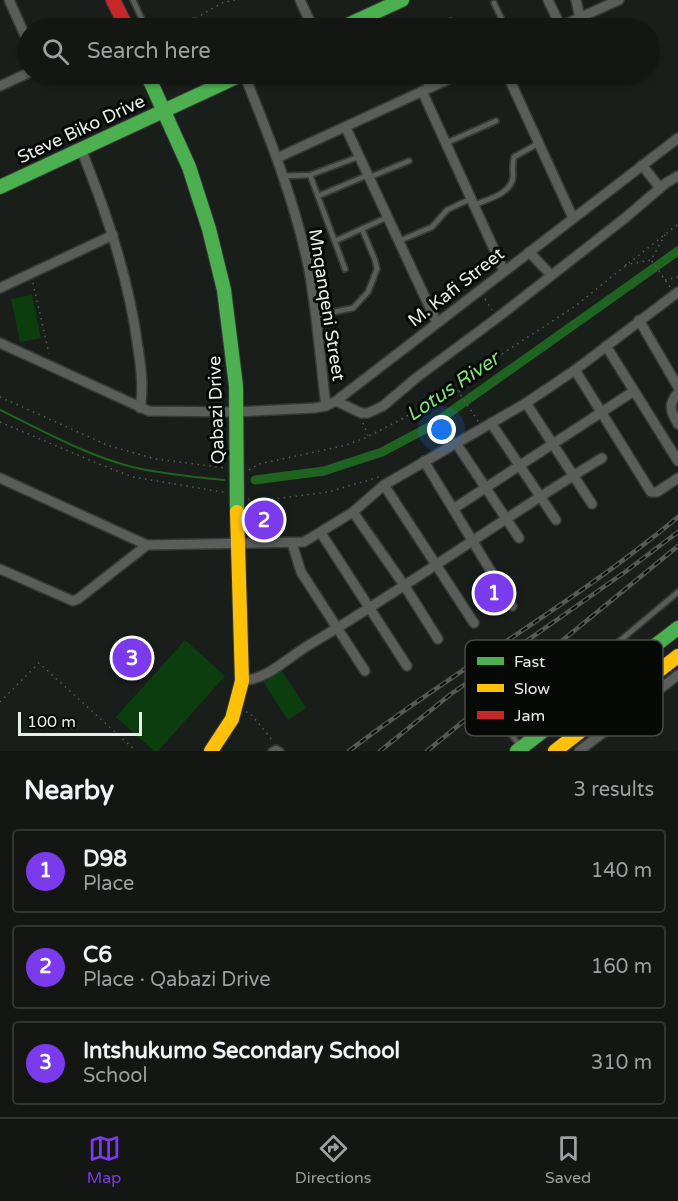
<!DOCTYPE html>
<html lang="en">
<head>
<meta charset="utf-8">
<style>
  :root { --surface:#141614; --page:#212322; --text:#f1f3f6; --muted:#9d9fa0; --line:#333534; --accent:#7c3aed }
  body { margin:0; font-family:"Varela Round",sans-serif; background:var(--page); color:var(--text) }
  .scale { position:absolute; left:18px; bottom:15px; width:124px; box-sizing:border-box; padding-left:6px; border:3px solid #e8eee8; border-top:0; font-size:16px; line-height:21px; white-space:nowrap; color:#e8eee8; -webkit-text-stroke:4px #060906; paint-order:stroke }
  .you { position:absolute; left:442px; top:430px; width:21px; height:21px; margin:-15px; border:4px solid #fff; border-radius:50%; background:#1a73e8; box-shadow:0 0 0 9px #1a73e833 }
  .badge { display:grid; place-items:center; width:39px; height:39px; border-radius:50%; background:var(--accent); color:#fff; font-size:20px; font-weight:700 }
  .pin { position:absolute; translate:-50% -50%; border:3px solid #fff; box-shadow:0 2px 6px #0006 }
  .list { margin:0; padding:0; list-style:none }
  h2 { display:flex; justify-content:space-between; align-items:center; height:78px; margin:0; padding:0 24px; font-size:26px }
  h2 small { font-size:20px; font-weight:400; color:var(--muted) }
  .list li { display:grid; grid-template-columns:39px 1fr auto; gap:18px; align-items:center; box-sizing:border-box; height:84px; margin:0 12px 12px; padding:0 12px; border:2px solid var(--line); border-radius:6px }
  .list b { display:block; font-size:22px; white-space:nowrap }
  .list p { margin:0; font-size:20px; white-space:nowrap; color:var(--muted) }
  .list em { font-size:20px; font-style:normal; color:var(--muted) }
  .icon { flex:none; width:33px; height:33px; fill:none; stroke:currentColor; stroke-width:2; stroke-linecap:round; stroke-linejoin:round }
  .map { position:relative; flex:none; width:678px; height:751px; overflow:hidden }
  .search { position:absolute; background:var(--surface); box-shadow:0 2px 4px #0004; left:18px; right:18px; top:18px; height:66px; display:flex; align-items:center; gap:15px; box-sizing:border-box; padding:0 21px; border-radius:33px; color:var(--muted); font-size:22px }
  .sheet { height:366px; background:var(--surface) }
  nav { display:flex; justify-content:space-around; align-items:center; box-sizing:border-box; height:84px; border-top:2px solid var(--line); background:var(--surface); font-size:16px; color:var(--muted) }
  nav a { display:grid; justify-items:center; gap:3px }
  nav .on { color:var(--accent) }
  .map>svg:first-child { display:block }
</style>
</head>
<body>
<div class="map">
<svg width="678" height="751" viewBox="0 0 678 751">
  <rect width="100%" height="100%" fill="#1a1e1a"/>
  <g fill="#0b3d0e">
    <path d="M32,295L41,338L20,342L11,299Z"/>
    <path d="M185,640L225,676L158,751H154L116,717Z"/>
    <path d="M280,668L306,708L288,720L262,680Z"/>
  </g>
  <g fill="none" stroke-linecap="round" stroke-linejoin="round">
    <path stroke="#1f6320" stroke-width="2" d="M0,410C43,431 86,455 132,467C162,474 193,477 224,480"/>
    <path stroke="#1f6320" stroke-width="9" d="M255,480L324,471L382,452L429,427L678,251"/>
    <defs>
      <g id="lane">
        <path d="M133,0L146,28"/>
        <path d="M494,3L506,28"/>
        <path d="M451,21L454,28"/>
        <path d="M421,74L428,88"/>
        <path d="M153,81L170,74"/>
        <path d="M446,143L496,121"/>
        <path d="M310,175L345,269"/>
        <path d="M283,176L310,175L358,157"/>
        <path d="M370,177L409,161"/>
        <path d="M318,196L368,175"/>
        <path d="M474,205C488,199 511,194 513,177C513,170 512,164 514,157L539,143"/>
        <path d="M335,241L388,217"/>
        <path d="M399,241L432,227L447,210L470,199"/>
        <path d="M315,316L353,308L368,292L377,269L375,260L362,229"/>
        <path d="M560,691L678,592"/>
        <path d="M500,720L521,747"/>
        <path d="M271,751L276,748L281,751"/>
      </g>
      <g id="street">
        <path d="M9,0L28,42"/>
        <path d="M300,0L313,28"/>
        <path d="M548,0L561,27"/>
        <path d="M576,0L580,18"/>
        <path d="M195,23L198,28"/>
        <path d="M557,28L619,0"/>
        <path d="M244,74C269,136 294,199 308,265C317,311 320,359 326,406"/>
        <path d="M507,74L573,218"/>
        <path d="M0,86L28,73"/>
        <path d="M422,91L504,271"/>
        <path d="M346,128L437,323"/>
        <path d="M81,149C107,214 129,279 138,348C141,367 144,389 140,408"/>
        <path d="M277,158L460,74"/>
        <path d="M642,165L660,188"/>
        <path d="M529,252L551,275"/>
        <path d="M0,288L113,235"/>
        <path d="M639,320L678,387"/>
        <path d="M0,343L149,411L236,412L314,408L326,406L336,401L678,138"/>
        <path d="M606,346L678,461"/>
        <path d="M575,370L651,492H657L678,478"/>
        <path d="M678,393C668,404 670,411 678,424"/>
        <path d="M336,401L361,413H368L383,406L416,378L497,318L625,218L666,183L678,176"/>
        <path d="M526,403L592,504"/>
        <path d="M491,423L556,520"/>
        <path d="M456,443L519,538"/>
        <path d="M424,461L512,606"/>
        <path d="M0,478L147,545L304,542L353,512L384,485L526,403L575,370L678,292"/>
        <path d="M384,485L474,623"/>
        <path d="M453,509L634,391"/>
        <path d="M353,512L404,585L438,639"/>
        <path d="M321,533L407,666"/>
        <path d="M292,543L301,572L365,671"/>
        <path d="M0,569L73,601L78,599L147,545"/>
        <path d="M242,681C268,679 287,658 309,645C409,586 503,518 602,458"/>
        <path d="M579,751L678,675"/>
      </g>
      <g id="fast">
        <path d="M341,28L402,0"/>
        <path d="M147,74L189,167L209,229L224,290L236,386L237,512"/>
        <path d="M0,187L243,74"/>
        <path d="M517,751L678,628"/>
      </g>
      <g id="slow">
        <path d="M211,751L232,719L242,681L237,512"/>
        <path d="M555,751L678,656"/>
      </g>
      <path id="jam" d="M113,0L127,28"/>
    </defs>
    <use href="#lane" stroke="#363a36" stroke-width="8"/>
    <use href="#street" stroke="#363a36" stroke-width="12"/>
    <use href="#fast" stroke="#363a36" stroke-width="16"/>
    <use href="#slow" stroke="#363a36" stroke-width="16"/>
    <use href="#jam" stroke="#363a36" stroke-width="16"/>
    <g stroke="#585b58" stroke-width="1.5" stroke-dasharray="1.5 4.5" stroke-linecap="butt">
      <path d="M201,15L224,2L236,0"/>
      <path d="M652,261L670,287"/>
      <path d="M625,265L651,260L666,233"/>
      <path d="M665,280L678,277"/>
      <path d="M33,283L49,354"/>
      <path d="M485,299L492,310"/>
      <path d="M454,385L478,421"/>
      <path d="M0,397L107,445L155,459L226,468"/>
      <path d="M435,397L459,392L474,372"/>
      <path d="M0,422L99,464L133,477L227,493"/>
      <path d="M363,423L368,436"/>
      <path d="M249,470L259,464L343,446L365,438L402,419L574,307L678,224"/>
      <path d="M248,499L258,501L328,492L379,477"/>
      <path d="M0,702L39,663L136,751"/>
      <path d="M246,712L250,713L273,741"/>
    </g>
    <use href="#lane" stroke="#5a5d59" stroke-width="4.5"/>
    <use href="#street" stroke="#5a5d59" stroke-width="9"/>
    <use href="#fast" stroke="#4caf50" stroke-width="14"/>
    <use href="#slow" stroke="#ffc107" stroke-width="14"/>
    <use href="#jam" stroke="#c62828" stroke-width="14"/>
    <defs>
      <g id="rail">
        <path d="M349,751C456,669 575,603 678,517"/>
        <path d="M380,751L451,694L625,572L678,532"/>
        <path d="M427,751L678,546"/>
      </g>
    </defs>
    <use href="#rail" stroke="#565a56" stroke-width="4.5"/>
    <use href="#rail" stroke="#060906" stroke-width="2" stroke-dasharray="7" stroke-linecap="butt"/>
  </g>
  <g text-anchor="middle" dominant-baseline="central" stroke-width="6" stroke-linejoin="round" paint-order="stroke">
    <g font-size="18" fill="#e8eee8" stroke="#060906">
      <text transform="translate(81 129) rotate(-25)">Steve Biko Drive</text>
      <text transform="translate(456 287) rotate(-38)">M. Kafi Street</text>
      <text transform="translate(327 305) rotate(81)">Mnqanqeni Street</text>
      <text transform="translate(216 410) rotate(-92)">Qabazi Drive</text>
    </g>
    <g font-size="20" font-style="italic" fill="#82e07f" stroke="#060906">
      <text transform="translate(453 387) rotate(-34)">Lotus River</text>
    </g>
  </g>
  <rect x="465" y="640" width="198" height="96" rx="9" fill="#060906" stroke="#4a4e4a" stroke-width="1.5"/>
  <rect x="477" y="657" width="27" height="8" fill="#4caf50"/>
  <rect x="477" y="684" width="27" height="8" fill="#ffc107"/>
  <rect x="477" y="711" width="27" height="8" fill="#c62828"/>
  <g font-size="16" fill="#e8eee8">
    <text x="514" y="667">Fast</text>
    <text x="514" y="694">Slow</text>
    <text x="514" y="721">Jam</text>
  </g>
</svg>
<div class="scale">100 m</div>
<div class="you"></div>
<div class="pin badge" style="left:494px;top:593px">1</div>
<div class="pin badge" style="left:264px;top:520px">2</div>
<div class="pin badge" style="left:132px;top:658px">3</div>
<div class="search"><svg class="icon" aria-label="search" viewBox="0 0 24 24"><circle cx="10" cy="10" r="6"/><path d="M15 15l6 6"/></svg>Search here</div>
</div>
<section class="sheet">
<h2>Nearby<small>3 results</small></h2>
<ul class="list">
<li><span class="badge">1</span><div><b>D98</b><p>Place</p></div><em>140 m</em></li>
<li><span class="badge">2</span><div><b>C6</b><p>Place · Qabazi Drive</p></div><em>160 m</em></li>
<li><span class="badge">3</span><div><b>Intshukumo Secondary School</b><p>School</p></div><em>310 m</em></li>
</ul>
</section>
<nav>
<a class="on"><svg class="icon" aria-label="map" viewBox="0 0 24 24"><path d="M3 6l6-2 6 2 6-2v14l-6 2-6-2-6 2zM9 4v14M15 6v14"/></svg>Map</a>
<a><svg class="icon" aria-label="directions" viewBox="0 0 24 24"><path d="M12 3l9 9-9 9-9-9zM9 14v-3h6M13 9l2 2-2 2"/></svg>Directions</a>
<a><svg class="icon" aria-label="saved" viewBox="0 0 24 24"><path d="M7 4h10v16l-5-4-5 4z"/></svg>Saved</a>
</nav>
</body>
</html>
